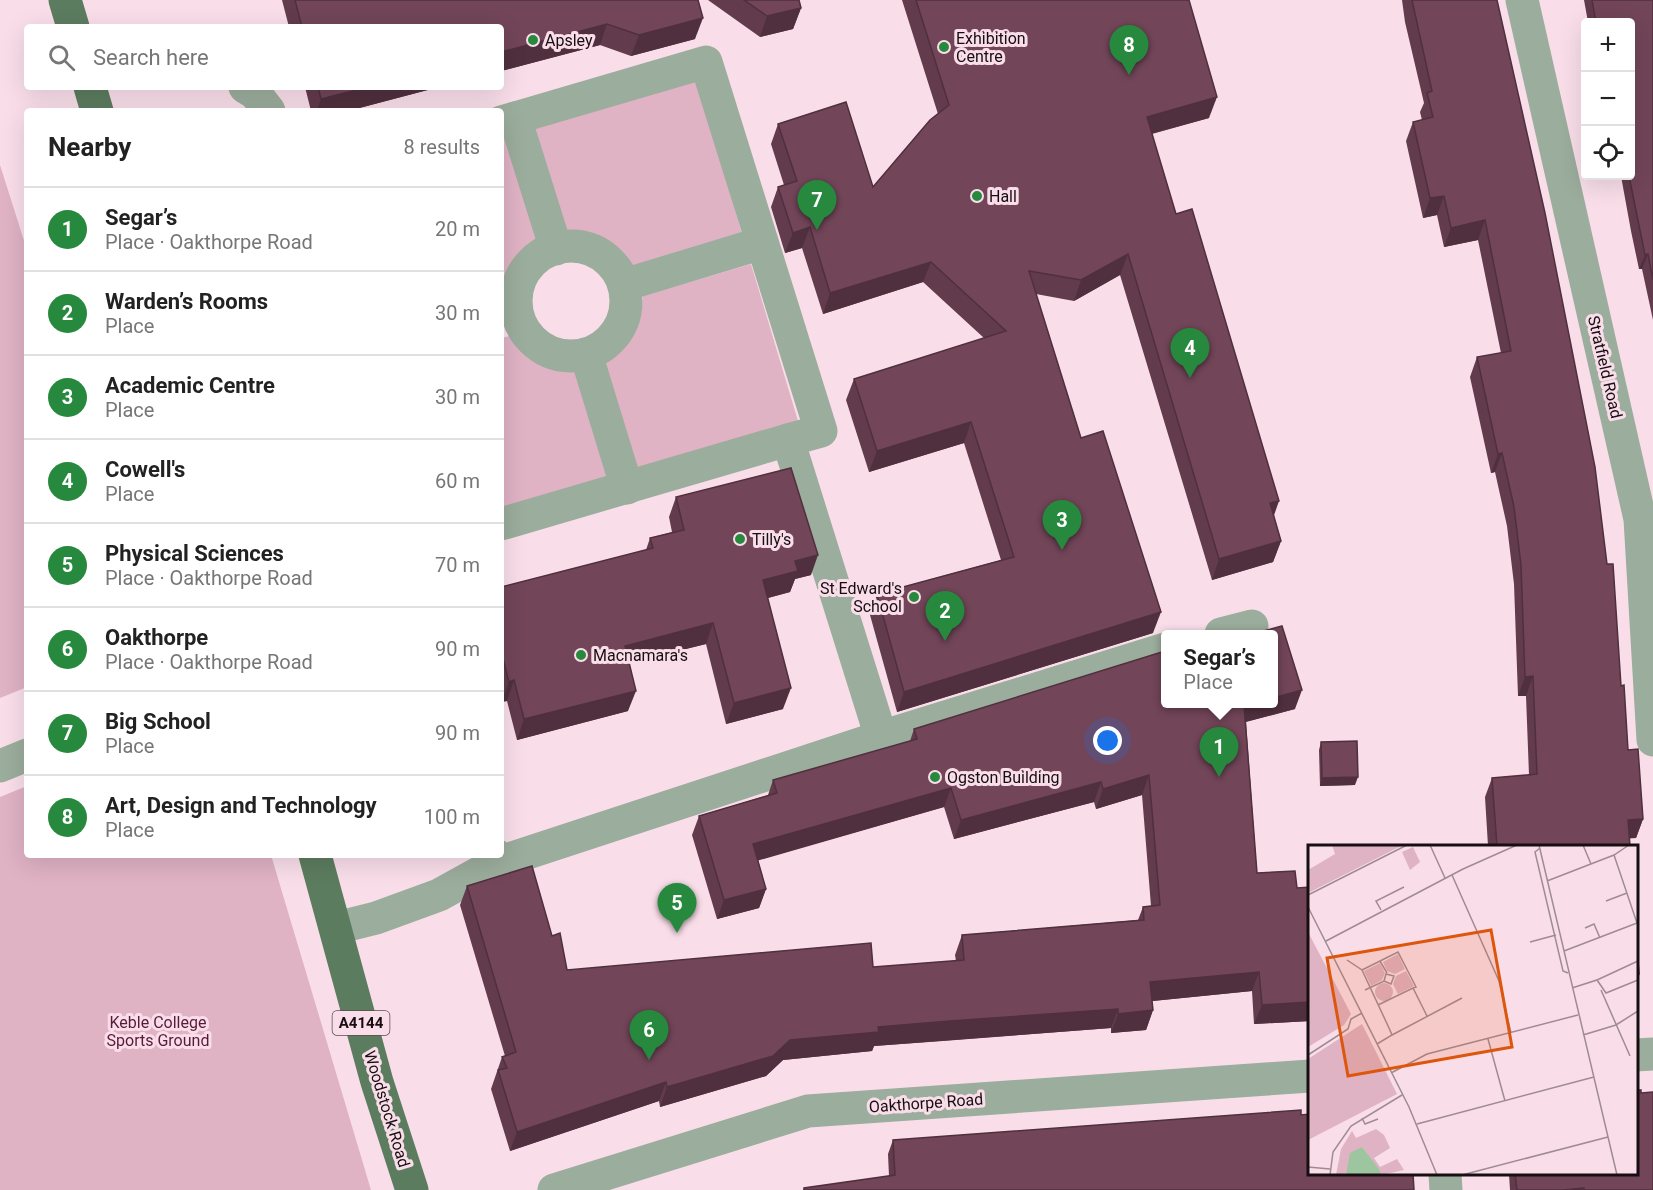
<!DOCTYPE html>
<html lang="en">
<head>
<meta charset="utf-8">
<style>
  :root { --surface:#fff; --page:#f6f6f6; --text:#222; --muted:#767676; --line:#e0e0e0; --accent:#27893d }
  body { margin:0; font-family:Roboto,sans-serif; background:var(--page); color:var(--text) }
  .controls { position:absolute; right:18px; top:18px; display:grid; overflow:hidden; border-radius:6px; box-shadow:0 6px 24px #0002 }
  .controls button { width:54px; height:54px; display:grid; place-items:center; padding:0; border:0; border-bottom:2px solid var(--line); background:var(--surface); color:var(--text); font:30px sans-serif }
  .you { position:absolute; left:1108px; top:741px; width:21px; height:21px; margin:-15px; border:4px solid #fff; border-radius:50%; background:#1a73e8; box-shadow:0 0 0 9px #1a73e833 }
  .badge { display:grid; place-items:center; width:39px; height:39px; border-radius:50%; background:var(--accent); color:#fff; font-size:20px; font-weight:700 }
  .pin { position:absolute; translate:-50% -50px; filter:drop-shadow(0 2px 3px #0008) }
  .pin::after { content:''; position:absolute; top:32px; width:21px; height:18px; background:inherit; clip-path:polygon(0 0,100% 0,50% 100%) }
  .popup { position:absolute; left:1161px; top:630px; width:117px; height:78px; box-sizing:border-box; display:grid; place-content:center; border-radius:6px; background:var(--surface); filter:drop-shadow(0 2px 4px #0005); font-size:20px; white-space:nowrap; color:var(--muted) }
  .popup b { font-size:22px; color:var(--text) }
  .popup::after { content:''; position:absolute; left:50%; top:100%; margin-left:-12px; border:12px solid transparent; border-top-color:var(--surface) }
  .list { margin:0; padding:0; list-style:none }
  h2 { display:flex; justify-content:space-between; align-items:center; height:78px; margin:0; padding:0 24px; font-size:26px }
  h2 small { font-size:20px; font-weight:400; color:var(--muted) }
  .list li { display:grid; grid-template-columns:39px 1fr auto; gap:18px; align-items:center; box-sizing:border-box; height:84px; padding:0 24px; border-top:2px solid var(--line) }
  .list b { display:block; font-size:22px; white-space:nowrap }
  .list p { margin:0; font-size:20px; white-space:nowrap; color:var(--muted) }
  .list em { font-size:20px; font-style:normal; color:var(--muted) }
  .icon { flex:none; width:33px; height:33px; fill:none; stroke:currentColor; stroke-width:2; stroke-linecap:round; stroke-linejoin:round }
  .map { position:relative; flex:none; width:1653px; height:1190px; overflow:hidden }
  .search { position:absolute; background:var(--surface); box-shadow:0 6px 24px #0002; left:24px; top:24px; width:480px; height:66px; display:flex; align-items:center; gap:15px; box-sizing:border-box; padding:0 21px; border-radius:6px; color:var(--muted); font-size:22px }
  .panel { position:absolute; background:var(--surface); box-shadow:0 6px 24px #0002; left:24px; top:108px; width:480px; height:750px; border-radius:6px }
  .map>svg:first-child { display:block }
</style>
</head>
<body>
<div class="map">
<svg width="1653" height="1190" viewBox="0 0 1653 1190">
  <rect width="100%" height="100%" fill="#f9dee9"/>
  <g fill="#dfb2c4">
    <path d="M697,80L742,234L634,267C614,241 598,232 565,231L535,127Z"/>
    <path d="M506,136L538,239C513,257 503,272 501,303V138Z"/>
    <path d="M0,165L27,250V687L0,698Z"/>
    <path d="M751,264L798,421L635,468L604,365C632,345 640,330 643,296Z"/>
    <path d="M510,336C529,363 545,371 579,372L610,476L501,508V338Z"/>
    <path d="M27,786V855H271L371,1190H0V797Z"/>
  </g>
  <g fill="none" stroke-linecap="round" stroke-linejoin="round">
    <g stroke="#9bad9c" stroke-width="33">
      <path d="M1522,0L1640,519L1653,740"/>
      <path d="M245,87L255,93L269,111"/>
      <path d="M515,118L706,62L821,431L788,440"/>
      <path d="M501,122L515,118L556,249"/>
      <circle cx="571" cy="301" r="55"/>
      <path d="M624,285L762,243"/>
      <path d="M586,354L627,488"/>
      <path d="M501,524L788,440L881,737"/>
      <path d="M1221,634L1252,626"/>
      <path d="M0,766L27,755"/>
      <path d="M497,863L881,737L1165,649"/>
      <path d="M336,928L376,918L439,895L497,863L496,855"/>
      <path d="M1636,1055L1653,1054"/>
      <path d="M1445,1174L1446,1190"/>
      <path d="M554,1190L808,1111L1310,1076"/>
    </g>
    <g stroke="#5c7c5f" stroke-width="33">
      <path d="M65,0L73,27"/>
      <path d="M90,87L97,111"/>
      <path d="M315,855L377,1082L412,1190"/>
    </g>
  </g>
  <g fill="#623b4d">
    <path d="M282,0H698L695,39L631,56L600,45L501,71V27H289Z"/>
    <path d="M708,0H799L801,8L793,29L760,37Z"/>
    <path d="M902,0H1189L1209,118L1152,134L1176,214L1274,516L1281,541L1273,562L1212,580L1120,275L1074,301L1036,294L1081,438L1153,633L897,712L870,615L877,594L1001,560L964,443L869,472L846,400L854,379L984,338L923,282L823,314L802,248L785,253L771,207L778,187L784,185L771,144L778,124L873,187L938,114Z"/>
    <path d="M1402,0H1497L1621,686L1628,750L1643,819L1636,838H1630V846H1488L1485,797L1492,778L1529,775L1526,696H1518L1514,584L1507,526L1495,472L1491,473L1470,377L1477,357L1501,353L1478,240L1444,247L1437,215L1423,218L1406,141L1413,122L1422,120L1420,112L1424,103L1405,22Z"/>
    <path d="M1584,0H1653V320L1642,269H1639L1631,231L1621,176H1630V22H1588Z"/>
    <path d="M305,87H439L348,111H311Z"/>
    <path d="M676,497L811,575L795,579L790,592L768,598L783,709L726,724L706,644L629,663L628,711L517,740L507,701L501,702V587L646,550L650,538L672,532L669,517Z"/>
    <path d="M1165,704L1295,709L1246,722L1257,873L1297,888L1310,887V1021L1254,1024L1252,991L1152,1001L1153,1010L1146,1030L1111,1033V1028L943,1041L874,1046L872,1051L783,1060L766,1076L660,1107L659,1101L510,1151L491,1089L502,1057L505,1056L460,905L467,886L552,936L567,970L873,967L956,961L955,955L962,935L1138,920L1143,907L1151,906L1142,795L1096,809L1094,802L954,839L944,807L758,860L766,889L759,908L717,919L692,835L699,816L768,795L773,780L910,741L914,729Z"/>
    <path d="M1321,742L1355,785L1320,786L1319,750Z"/>
    <path d="M1641,1093L1653,1190H1510L1509,1174H1498V1173H1636Z"/>
    <path d="M1301,1115L1413,1174L1414,1190H803L804,1188L889,1176L888,1154L893,1140Z"/>
  </g>
  <g fill="#50303e">
    <path d="M801,8L793,29L760,37L767,16Z"/>
    <path d="M703,18L695,39L631,56L639,35Z"/>
    <path d="M607,24L600,45L501,71V52Z"/>
    <path d="M368,87H439L348,111H317L321,99Z"/>
    <path d="M1217,97L1209,118L1139,137L1147,117Z"/>
    <path d="M1444,196L1437,215L1423,218L1430,198Z"/>
    <path d="M1485,220L1478,240L1444,247L1451,228Z"/>
    <path d="M810,227L802,248L785,253L793,233Z"/>
    <path d="M1128,254L1120,275L1074,301L1081,280Z"/>
    <path d="M1648,254L1642,269H1639L1645,255Z"/>
    <path d="M931,262L923,282L823,314L830,293Z"/>
    <path d="M971,422L964,443L869,472L877,451Z"/>
    <path d="M1502,453L1495,472L1491,473L1498,454Z"/>
    <path d="M1279,501L1272,521L1270,503Z"/>
    <path d="M1281,541L1273,562L1212,580L1219,559Z"/>
    <path d="M818,555L811,575L795,579L790,592L756,601L763,580L795,561Z"/>
    <path d="M1161,612L1153,633L897,712L904,692Z"/>
    <path d="M713,623L706,644L617,666L625,646Z"/>
    <path d="M1533,676L1526,696H1518L1525,677Z"/>
    <path d="M514,680L507,701L501,702L509,682Z"/>
    <path d="M791,688L783,709L726,724L734,703Z"/>
    <path d="M1302,690L1295,709L1237,724L1244,705L1251,704H1273V698Z"/>
    <path d="M636,691L628,711L517,740L524,719Z"/>
    <path d="M1149,775L1142,795L1096,809L1103,789Z"/>
    <path d="M1358,777L1355,785L1320,786L1322,778Z"/>
    <path d="M1101,782L1094,802L954,839L961,820Z"/>
    <path d="M951,788L944,807L746,864L753,844Z"/>
    <path d="M1643,819L1636,838L1621,839L1628,820Z"/>
    <path d="M766,889L759,908L717,919L724,900Z"/>
    <path d="M1259,972L1252,991L1143,1002L1150,982Z"/>
    <path d="M1310,1002V1021L1254,1024L1262,1005Z"/>
    <path d="M1118,1009L1111,1028L874,1046L872,1051L783,1060L766,1076L660,1107L667,1087L790,1040L878,1027Z"/>
    <path d="M1153,1010L1146,1030L1111,1033L1118,1014Z"/>
    <path d="M666,1082L659,1101L510,1151L517,1132Z"/>
    <path d="M1584,1188L1583,1190H1562Z"/>
  </g>
  <g fill="#724559" stroke="#50303e" stroke-width="1.5">
    <path d="M295,0H698L703,18L639,35L607,24L501,52V27H302Z"/>
    <path d="M744,0H799L801,8L767,16Z"/>
    <path d="M916,0H1189L1217,97L1147,117L1176,214L1192,209L1279,501L1270,503L1281,541L1219,559L1128,254L1081,280L1029,271L1081,438L1103,431L1161,612L904,692L877,594L1014,557L971,422L877,451L854,379L1006,331L931,262L830,293L810,227L793,233L778,187L797,181L778,124L846,102L873,187L930,120L949,105Z"/>
    <path d="M1412,0H1497L1545,213L1595,467L1607,564H1613L1621,686L1624,685L1628,750L1638,749L1643,819L1628,820L1630,846H1497L1492,778L1537,774L1533,676L1525,677L1521,565L1514,507L1502,453L1498,454L1477,357L1511,351L1485,220L1451,228L1444,196L1430,198L1413,122L1433,117L1427,93L1432,91Z"/>
    <path d="M1592,0H1653V280L1648,254L1645,255L1629,176H1630V22H1596Z"/>
    <path d="M318,87H368L321,99Z"/>
    <path d="M791,468L818,555L795,561L798,571L763,580L791,688L734,703L713,623L625,646L636,691L524,719L514,680L509,682L501,651V587L653,548L650,538L684,530L676,497Z"/>
    <path d="M1282,626L1302,690L1273,698V634H1252Z"/>
    <path d="M1165,651V704H1251L1244,705L1257,873L1295,871L1297,888L1310,887V1002L1262,1005L1259,972L1150,982L1153,1010L1118,1014V1009L950,1021L878,1027L879,1032L790,1040L773,1056L667,1087L666,1082L517,1132L498,1070L507,1068L502,1057L516,1052L467,886L532,866L552,936L560,933L567,970L871,943L873,967L964,960L962,935L1144,920L1143,907L1160,905L1149,775L1103,789L1101,782L961,820L951,788L753,844L766,889L724,900L699,816L777,793L773,780L917,739L914,729Z"/>
    <path d="M1357,741L1358,777L1322,778L1321,742Z"/>
    <path d="M1636,932L1639,974H1636Z"/>
    <path d="M1636,1090H1641V1093L1653,1092V1190H1584V1188L1562,1190H1517L1515,1173H1636Z"/>
    <path d="M1301,1110V1115L1310,1114V1173H1413L1414,1190H804V1188L895,1175L893,1140Z"/>
  </g>
  <g fill="#27893d" stroke="#f9dee9" stroke-width="2">
    <circle cx="533" cy="40" r="6"/>
    <circle cx="944" cy="47" r="6"/>
    <circle cx="977" cy="196" r="6"/>
    <circle cx="740" cy="539" r="6"/>
    <circle cx="914" cy="597" r="6"/>
    <circle cx="581" cy="655" r="6"/>
    <circle cx="935" cy="777" r="6"/>
  </g>
  <g text-anchor="middle" dominant-baseline="central" stroke-width="6" stroke-linejoin="round" paint-order="stroke">
    <rect fill="#f9dee9" stroke="#5b4c52" stroke-width="1.5" x="332.5" y="1011" width="57" height="24" rx="4.5"/>
    <g font-size="15" font-weight="bold" fill="#170e12">
      <text x="361" y="1023">A4144</text>
    </g>
    <g font-size="16" fill="#170e12" stroke="#f9dee9" text-anchor="start">
      <text x="956" y="38">Exhibition<tspan x="956" dy="18">Centre</tspan></text>
      <text x="545" y="40">Apsley</text>
      <text x="989" y="196">Hall</text>
      <text x="752" y="539">Tilly's</text>
      <text x="902" y="588" text-anchor="end">St Edward's<tspan x="902" dy="18">School</tspan></text>
      <text x="593" y="655">Macnamara's</text>
      <text x="947" y="777">Ogston Building</text>
    </g>
    <g font-size="16" fill="#170e12" stroke="#f9dee9">
      <text transform="translate(1605 367) rotate(77)">Stratfield Road</text>
      <text transform="translate(926 1103) rotate(-4)">Oakthorpe Road</text>
      <text transform="translate(387 1109) rotate(73)">Woodstock Road</text>
    </g>
    <g font-size="16" fill="#581a3a" stroke="#f9dee9">
      <text x="158" y="1022">Keble College<tspan x="158" dy="18">Sports Ground</tspan></text>
    </g>
  </g>
  <g transform="translate(1308 845)">
    <rect width="330" height="330" fill="#f9dee9"/>
    <path d="M24,0H95L0,48V25L27,9ZM105,2L112,17L102,25L94,7ZM0,87L43,169L36,180L0,202ZM90,109L97,124L87,129L79,126L75,117ZM72,118L77,128L74,135L63,141L56,126ZM98,126L106,141L90,149L85,139L88,131ZM67 147a9 9 0 1 1 18 0a9 9 0 1 1-18 0ZM54,179L89,249L0,295V214ZM68,284L76,290L82,303L66,313L72,322L89,314L96,325L73,330L54,302L41,328L28,330L33,304L44,286L48,293Z" fill="#dfb2c4"/>
    <path d="M54,302L71,324L73,330H38L42,308Z" fill="#9dc6a0"/>
    <path fill="none" stroke="#9f8b93" stroke-width="1.5" d="M122,0L137,33M231,0L309,330M275,0L283,19M232,3L227,7L255,126L260,128M144,30L191,136L203,188M239,36L306,10L321,0M0,50L99,0M298,56L319,48M0,62L101,262L129,330M73,65L68,56L96,42M277,83L286,79L292,93M18,96L155,24L209,0M222,97L248,90M256,106L329,78L306,10M39,115L54,125L81,183L84,190L69,199M72,116L90,107L108,142L105,143M54,125L72,116L79,128M289,135L330,116M264,143L289,135L298,148L330,135M57,145L76,136L83,139L86,131L78,129L76,136M293,145L322,211M70,160L105,143L119,171M84,190L154,153M275,190L308,180L330,166M180,194L197,256M0,210L40,184L43,174L54,168M83,228L119,209L270,170M54,273L57,279L70,274M109,279L286,232M0,322L22,324M22,330L25,307L43,281L94,250M154,330L300,292"/>
    <path fill="#de550c" fill-opacity="0.15" stroke="#de550c" stroke-width="3" d="M183,85L204,202L40,231L19,113Z"/>
    <rect width="330" height="330" fill="none" stroke="#170e12" stroke-width="3"/>
  </g>
</svg>
<div class="controls">
<button>+</button>
<button>−</button>
<button><svg class="icon" aria-label="locate" viewBox="0 0 24 24"><circle cx="12" cy="12" r="6"/><path d="M12 2v4M12 18v4M2 12h4M18 12h4"/></svg></button>
</div>
<div class="you"></div>
<div class="pin badge" style="left:1219px;top:777px">1</div>
<div class="popup"><b>Segar’s</b>Place</div>
<div class="pin badge" style="left:945px;top:641px">2</div>
<div class="pin badge" style="left:1062px;top:550px">3</div>
<div class="pin badge" style="left:1190px;top:378px">4</div>
<div class="pin badge" style="left:677px;top:933px">5</div>
<div class="pin badge" style="left:649px;top:1060px">6</div>
<div class="pin badge" style="left:817px;top:230px">7</div>
<div class="pin badge" style="left:1129px;top:75px">8</div>
<div class="search"><svg class="icon" aria-label="search" viewBox="0 0 24 24"><circle cx="10" cy="10" r="6"/><path d="M15 15l6 6"/></svg>Search here</div>
<section class="panel">
<h2>Nearby<small>8 results</small></h2>
<ul class="list">
<li><span class="badge">1</span><div><b>Segar’s</b><p>Place · Oakthorpe Road</p></div><em>20 m</em></li>
<li><span class="badge">2</span><div><b>Warden’s Rooms</b><p>Place</p></div><em>30 m</em></li>
<li><span class="badge">3</span><div><b>Academic Centre</b><p>Place</p></div><em>30 m</em></li>
<li><span class="badge">4</span><div><b>Cowell's</b><p>Place</p></div><em>60 m</em></li>
<li><span class="badge">5</span><div><b>Physical Sciences</b><p>Place · Oakthorpe Road</p></div><em>70 m</em></li>
<li><span class="badge">6</span><div><b>Oakthorpe</b><p>Place · Oakthorpe Road</p></div><em>90 m</em></li>
<li><span class="badge">7</span><div><b>Big School</b><p>Place</p></div><em>90 m</em></li>
<li><span class="badge">8</span><div><b>Art, Design and Technology</b><p>Place</p></div><em>100 m</em></li>
</ul>
</section>
</div>
</body>
</html>
